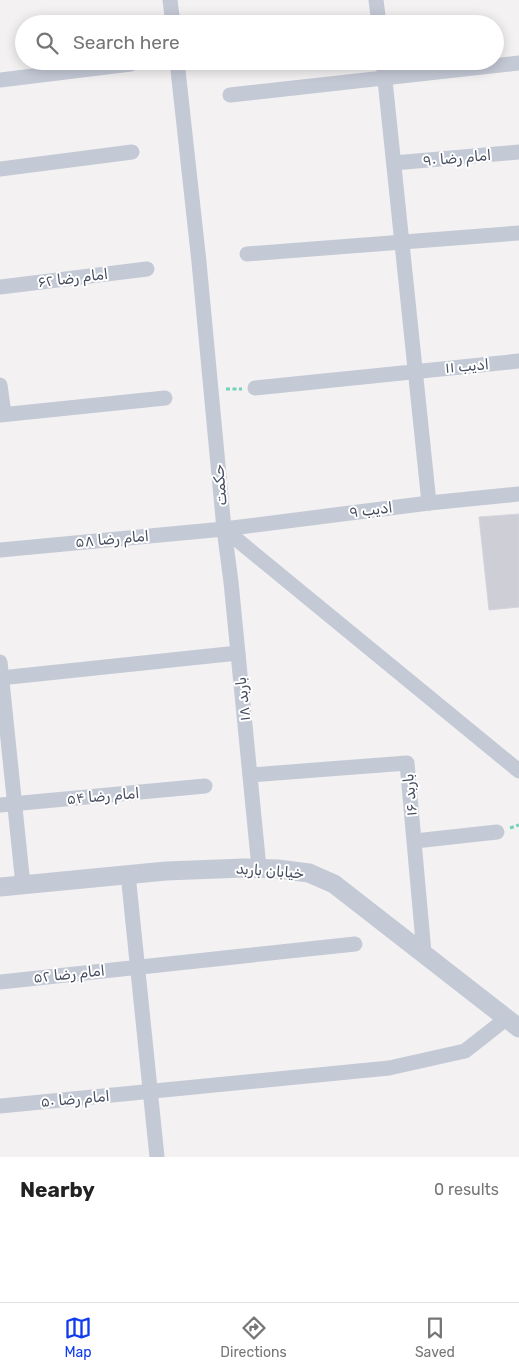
<!DOCTYPE html>
<html lang="en">
<head>
<meta charset="utf-8">
<style>
  :root { --surface:#fff; --page:#f6f6f6; --text:#222; --muted:#767676; --line:#e0e0e0; --accent:#0f3bef }
  body { margin:0; font-family:Rubik,"Noto Naskh Arabic",sans-serif; background:var(--page); color:var(--text) }
  .list { margin:0; padding:0; list-style:none }
  h2 { display:flex; justify-content:space-between; align-items:center; height:65px; margin:0; padding:0 20px; font-size:21px }
  h2 small { font-size:16px; font-weight:400; color:var(--muted) }
  .icon { flex:none; width:28px; height:28px; fill:none; stroke:currentColor; stroke-width:2; stroke-linecap:round; stroke-linejoin:round }
  .map { position:relative; flex:none; width:519px; height:1157px; overflow:hidden }
  .search { position:absolute; background:var(--surface); box-shadow:0 2px 12px #0003; left:15px; right:15px; top:15px; height:55px; display:flex; align-items:center; gap:12px; box-sizing:border-box; padding:0 18px; border-radius:28px; color:var(--muted); font-size:19px }
  .sheet { height:145px; background:var(--surface) }
  nav { display:flex; justify-content:space-around; align-items:center; box-sizing:border-box; height:70px; border-top:1px solid var(--line); background:var(--surface); font-size:14px; color:var(--muted) }
  nav a { display:grid; justify-items:center; gap:2px }
  nav .on { color:var(--accent) }
  .map>svg:first-child { display:block }
</style>
</head>
<body>
<div class="map">
<svg width="519" height="1157" viewBox="0 0 519 1157">
  <rect width="100%" height="100%" fill="#f3f1f1"/>
  <path fill="#cdced6" stroke="#d4d5dc" d="M519,514V607L489,610L479,517Z"/>
  <g fill="none" stroke-linecap="round" stroke-linejoin="round">
    <g stroke="#74d2bb" stroke-width="3" stroke-dasharray="4 2.5" stroke-linecap="butt">
      <path d="M226,389H242"/>
      <path d="M510,828L519,825"/>
    </g>
    <g stroke="#c4c9d6" stroke-width="15">
      <path d="M170,0L173,24"/>
      <path d="M376,0L379,24"/>
      <path d="M177,61L199,262L224,529L231,582L259,868"/>
      <path d="M383,61L429,503"/>
      <path d="M0,80L131,64"/>
      <path d="M230,95L519,63"/>
      <path d="M394,163L519,152"/>
      <path d="M0,169L132,152"/>
      <path d="M247,254L519,233"/>
      <path d="M0,287L147,269"/>
      <path d="M0,385L4,414"/>
      <path d="M255,388L519,361"/>
      <path d="M0,415L165,398"/>
      <path d="M224,529L519,771"/>
      <path d="M0,550L224,529L429,503L519,494"/>
      <path d="M0,662L23,885"/>
      <path d="M0,678L238,653"/>
      <path d="M250,775L407,763L424,953"/>
      <path d="M0,805L205,786"/>
      <path d="M415,841L497,832"/>
      <path d="M128,874L157,1157"/>
      <path d="M0,982L355,944"/>
      <path d="M0,1106L389,1068L465,1051L507,1018"/>
    </g>
    <path stroke="#c4c9d6" stroke-width="19" d="M0,887L166,871L244,868L278,869L309,873L334,884L519,1028"/>
  </g>
  <g text-anchor="middle" dominant-baseline="central" stroke-width="4" stroke-linejoin="round" paint-order="stroke">
    <g font-size="15" fill="#474e60" stroke="#fff">
      <text transform="translate(457 158) rotate(-5)">امام رضا ۹۰</text>
      <text transform="translate(73 278) rotate(-7)">امام رضا ۶۲</text>
      <text transform="translate(467 366) rotate(-5)">ادیب ۱۱</text>
      <text transform="translate(220 485) rotate(-95)">حکمت</text>
      <text transform="translate(371 510) rotate(-7)">ادیب ۹</text>
      <text transform="translate(112 539) rotate(-5)">امام رضا ۵۸</text>
      <text transform="translate(243 699) rotate(-96)">باربد ۱۸</text>
      <text transform="translate(410 795) rotate(-95)">باربد ۱۶</text>
      <text transform="translate(103 796) rotate(-5)">امام رضا ۵۴</text>
      <text transform="translate(270 871) rotate(4)">خیابان باربد</text>
      <text transform="translate(69 974) rotate(-6)">امام رضا ۵۲</text>
      <text transform="translate(75 1099) rotate(-5)">امام رضا ۵۰</text>
    </g>
  </g>
</svg>
<div class="search"><svg class="icon" aria-label="search" viewBox="0 0 24 24"><circle cx="10" cy="10" r="6"/><path d="M15 15l6 6"/></svg>Search here</div>
</div>
<section class="sheet">
<h2>Nearby<small>0 results</small></h2>
<ul class="list">
</ul>
</section>
<nav>
<a class="on"><svg class="icon" aria-label="map" viewBox="0 0 24 24"><path d="M3 6l6-2 6 2 6-2v14l-6 2-6-2-6 2zM9 4v14M15 6v14"/></svg>Map</a>
<a><svg class="icon" aria-label="directions" viewBox="0 0 24 24"><path d="M12 3l9 9-9 9-9-9zM9 14v-3h6M13 9l2 2-2 2"/></svg>Directions</a>
<a><svg class="icon" aria-label="saved" viewBox="0 0 24 24"><path d="M7 4h10v16l-5-4-5 4z"/></svg>Saved</a>
</nav>
</body>
</html>
